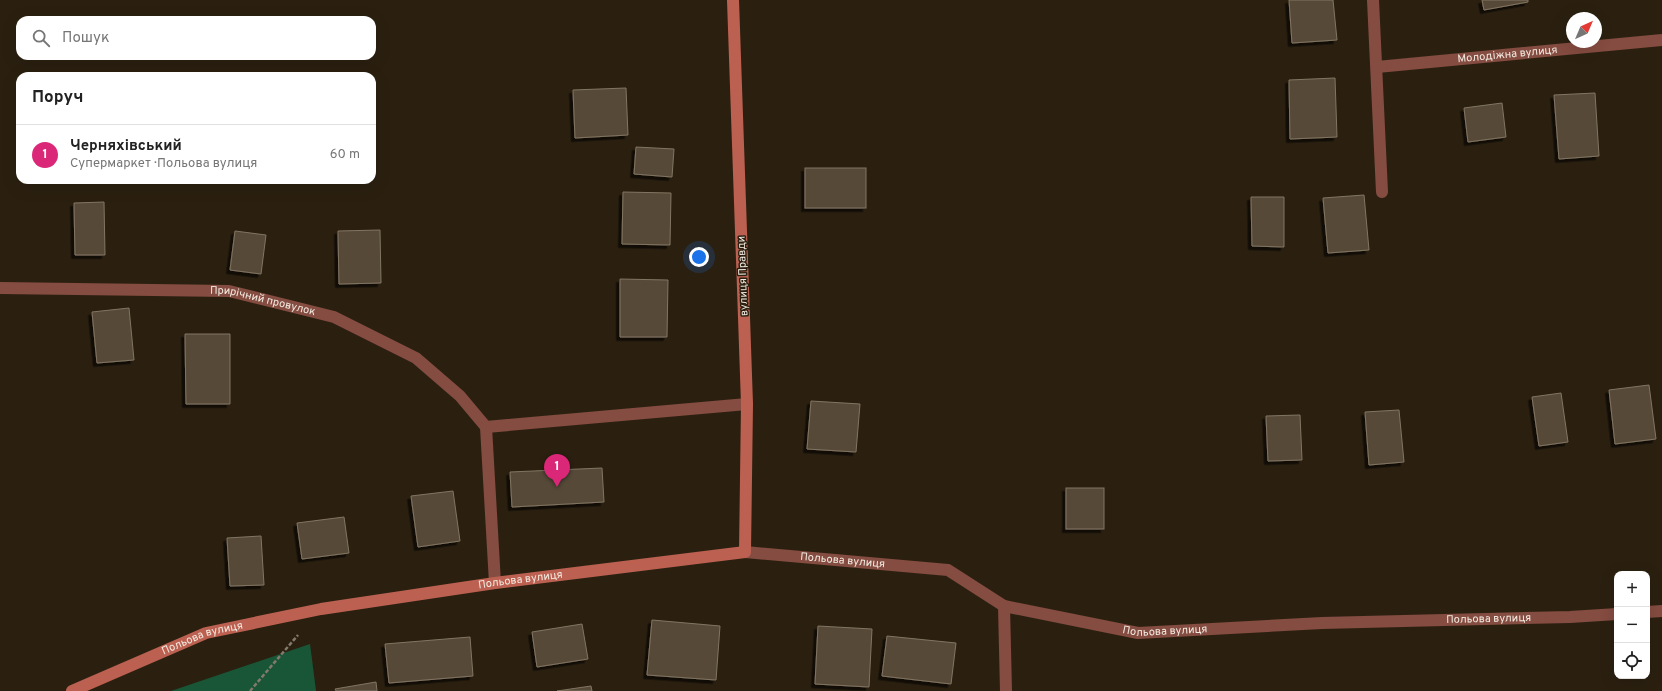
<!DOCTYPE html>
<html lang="uk">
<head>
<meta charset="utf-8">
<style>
  :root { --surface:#fff; --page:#f2f2f2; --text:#222; --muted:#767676; --line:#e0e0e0; --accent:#db2777 }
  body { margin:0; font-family:Overpass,sans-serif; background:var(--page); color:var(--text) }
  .controls { position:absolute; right:12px; bottom:12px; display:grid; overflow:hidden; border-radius:8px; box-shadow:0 4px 16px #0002 }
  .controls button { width:36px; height:36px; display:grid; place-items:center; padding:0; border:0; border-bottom:1px solid var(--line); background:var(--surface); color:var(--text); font:20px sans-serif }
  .compass { position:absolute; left:1566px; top:12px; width:36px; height:36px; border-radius:50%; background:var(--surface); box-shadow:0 4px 16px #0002; rotate:44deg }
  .you { position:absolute; left:699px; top:257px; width:14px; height:14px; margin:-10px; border:3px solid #fff; border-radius:50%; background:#1a73e8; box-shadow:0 0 0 6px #1a73e833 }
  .badge { display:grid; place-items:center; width:26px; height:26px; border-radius:50%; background:var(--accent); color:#fff; font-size:13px; font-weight:700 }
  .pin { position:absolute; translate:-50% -33px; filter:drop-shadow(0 1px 2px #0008) }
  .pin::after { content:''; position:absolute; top:21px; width:14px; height:12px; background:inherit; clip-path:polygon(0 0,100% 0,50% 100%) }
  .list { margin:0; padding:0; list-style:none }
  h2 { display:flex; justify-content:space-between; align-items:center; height:52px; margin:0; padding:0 16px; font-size:17px }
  h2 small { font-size:13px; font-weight:400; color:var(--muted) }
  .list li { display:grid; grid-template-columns:26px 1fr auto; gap:12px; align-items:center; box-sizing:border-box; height:60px; padding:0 16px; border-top:1px solid var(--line) }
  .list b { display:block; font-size:15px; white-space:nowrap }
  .list p { margin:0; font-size:13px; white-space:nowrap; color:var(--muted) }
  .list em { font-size:13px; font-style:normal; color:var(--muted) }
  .icon { flex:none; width:22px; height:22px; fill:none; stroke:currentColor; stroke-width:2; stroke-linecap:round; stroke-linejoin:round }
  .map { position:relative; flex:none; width:1662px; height:691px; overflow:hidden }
  .search { position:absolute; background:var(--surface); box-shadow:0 4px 16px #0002; left:16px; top:16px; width:360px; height:44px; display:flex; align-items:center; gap:10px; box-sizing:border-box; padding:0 14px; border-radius:12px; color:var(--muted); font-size:15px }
  .panel { position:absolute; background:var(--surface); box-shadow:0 4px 16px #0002; left:16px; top:72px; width:360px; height:112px; border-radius:12px }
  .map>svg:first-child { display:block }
</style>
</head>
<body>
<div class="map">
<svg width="1662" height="691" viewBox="0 0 1662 691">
  <defs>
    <filter id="shadow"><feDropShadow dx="-3.5" dy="3.5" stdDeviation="0" flood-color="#0009"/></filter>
  </defs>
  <rect width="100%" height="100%" fill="#2b2010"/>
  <path fill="#195638" d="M310,644L316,691H171Z"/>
  <g fill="#564a38" stroke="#827562" filter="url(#shadow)">
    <path d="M1289,0H1333L1337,40L1292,43Z"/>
    <path d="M1482,0H1528V2L1484,10Z"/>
    <path d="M1335,78L1337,137L1290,139L1289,80Z"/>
    <path d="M626,88L628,135L575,138L573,90Z"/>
    <path d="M1595,93L1599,156L1559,159L1554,95Z"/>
    <path d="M1502,103L1506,137L1468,142L1464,108Z"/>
    <path d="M636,147L674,149L672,177L634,174Z"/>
    <rect x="805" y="168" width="61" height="40"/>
    <path d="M623,192L671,193L670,245L622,244Z"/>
    <path d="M1364,195L1369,250L1328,253L1323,198Z"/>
    <path d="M1251,197H1284V247L1252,246Z"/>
    <path d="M104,202L105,255H75L74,203Z"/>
    <path d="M380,230L381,283L339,284L338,231Z"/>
    <path d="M235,231L266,235L261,274L230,270Z"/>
    <path d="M620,279L668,280L667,337H620Z"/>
    <path d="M129,308L134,360L97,363L92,312Z"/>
    <path d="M185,334H230V404H186Z"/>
    <path d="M1649,385L1656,439L1615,444L1609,390Z"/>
    <path d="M1561,393L1568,442L1539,446L1532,397Z"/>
    <path d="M811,401L860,404L856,452L807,449Z"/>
    <path d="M1399,410L1404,462L1369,465L1365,412Z"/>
    <path d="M1300,415L1302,460L1268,461L1266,416Z"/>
    <path d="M602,468L604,502L512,507L510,472Z"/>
    <rect x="1066" y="488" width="38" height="41"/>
    <path d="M453,491L460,541L418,547L411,496Z"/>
    <path d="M344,517L349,553L302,559L297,523Z"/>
    <path d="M261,536L264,585L230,586L227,538Z"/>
    <path d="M652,620L720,626L716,680L647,675Z"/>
    <path d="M582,624L588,659L537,667L532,632Z"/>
    <path d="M818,626L872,629L869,687L815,684Z"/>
    <path d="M887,636L956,643L951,684L882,676Z"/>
    <path d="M470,637L473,676L389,683L385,644Z"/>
    <path d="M376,682L377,691H336L335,689Z"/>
    <path d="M591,686L592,691H557Z"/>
  </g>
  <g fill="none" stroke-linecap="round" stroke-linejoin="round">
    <path stroke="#83796c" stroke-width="2.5" stroke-dasharray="4 2" stroke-linecap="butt" d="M250,691L298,635"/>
    <g stroke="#854c41" stroke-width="12">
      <path d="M1373,0L1382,192"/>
      <path id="s1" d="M1377,67L1662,40"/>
      <path id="s2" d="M0,288L229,291L334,317L416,358L460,396L486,427"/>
      <path d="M486,427L747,404"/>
      <path d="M486,427L495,583"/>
      <path id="s3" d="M745,552L948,570L1004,606L1138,633L1322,623L1570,617L1617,614"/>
      <path d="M1004,606L1006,691"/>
      <path d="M1647,612L1662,611"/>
    </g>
    <path stroke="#bc6151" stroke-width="12" id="s4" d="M72,691L206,633L321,609L495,583L745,552L747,404L733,0"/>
  </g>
  <g text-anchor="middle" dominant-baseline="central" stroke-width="3" stroke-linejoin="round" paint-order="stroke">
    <g font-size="11" fill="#f2eae0" stroke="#2b2010">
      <text stroke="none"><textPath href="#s1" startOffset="131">Молодіжна вулиця</textPath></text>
      <text transform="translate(743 276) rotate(-92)">вулиця Правди</text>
      <text stroke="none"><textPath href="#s2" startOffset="264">Прирічний провулок</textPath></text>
      <text stroke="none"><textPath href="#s3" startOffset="98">Польова вулиця</textPath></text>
      <text stroke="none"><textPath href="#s4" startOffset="465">Польова вулиця</textPath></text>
      <text stroke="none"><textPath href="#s3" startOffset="758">Польова вулиця</textPath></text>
      <text stroke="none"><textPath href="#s3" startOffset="434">Польова вулиця</textPath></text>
      <text stroke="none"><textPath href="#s4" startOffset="141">Польова вулиця</textPath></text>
    </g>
  </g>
</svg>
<div class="controls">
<button>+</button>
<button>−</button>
<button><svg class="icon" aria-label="locate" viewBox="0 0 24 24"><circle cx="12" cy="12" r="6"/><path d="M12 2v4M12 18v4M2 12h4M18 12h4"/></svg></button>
</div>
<svg class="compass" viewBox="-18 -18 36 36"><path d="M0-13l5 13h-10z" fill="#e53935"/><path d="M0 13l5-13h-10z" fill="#767676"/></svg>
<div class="you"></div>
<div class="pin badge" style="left:557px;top:487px">1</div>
<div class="search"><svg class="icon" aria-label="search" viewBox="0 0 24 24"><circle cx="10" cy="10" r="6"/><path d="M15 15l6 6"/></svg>Пошук</div>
<section class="panel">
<h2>Поруч<small></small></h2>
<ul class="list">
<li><span class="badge">1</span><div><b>Черняхівський</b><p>Супермаркет · Польова вулиця</p></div><em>60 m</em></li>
</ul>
</section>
</div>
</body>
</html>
